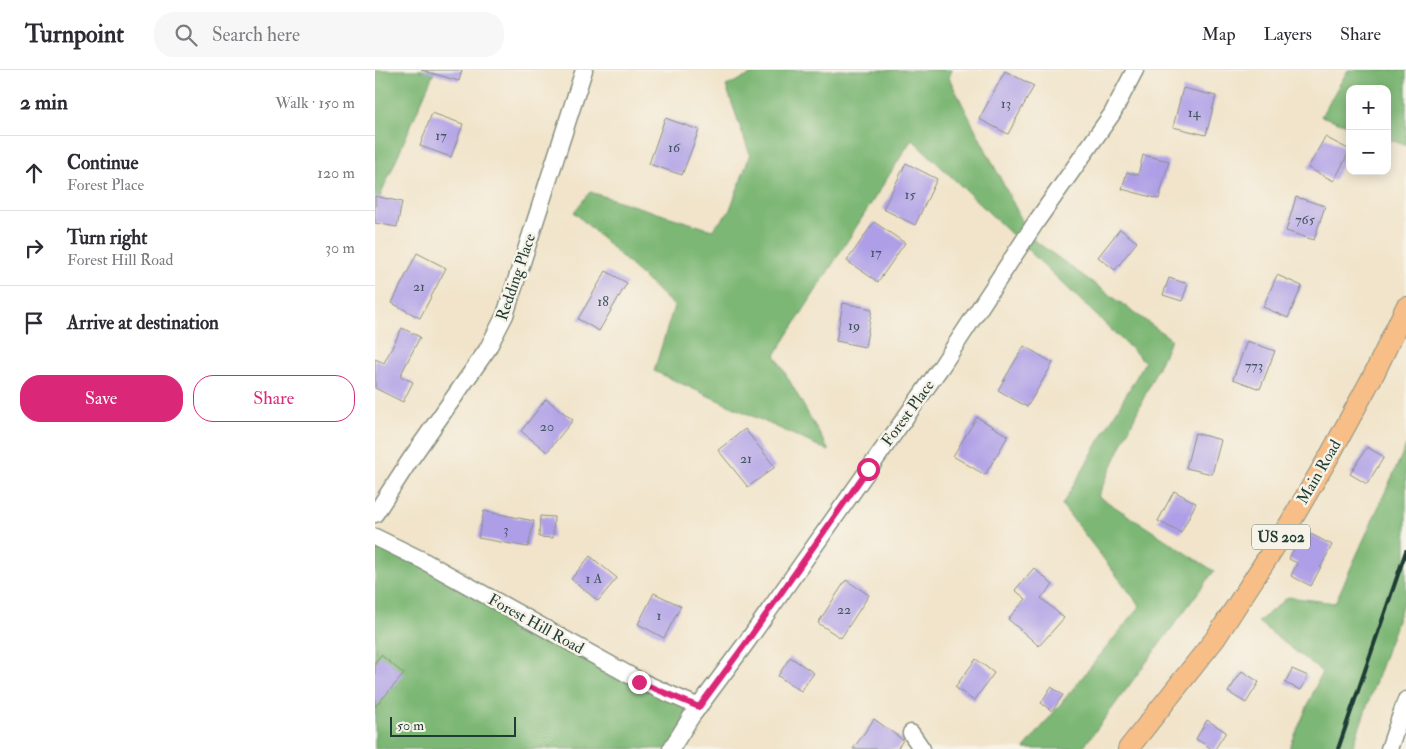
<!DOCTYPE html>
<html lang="en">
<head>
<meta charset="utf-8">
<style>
  :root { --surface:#fff; --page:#f7f7f7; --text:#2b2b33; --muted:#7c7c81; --line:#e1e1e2; --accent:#db2777 }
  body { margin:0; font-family:"IM FELL Double Pica",serif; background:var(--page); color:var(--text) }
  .controls { position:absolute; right:15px; top:15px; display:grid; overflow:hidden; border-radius:10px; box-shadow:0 2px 12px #0003 }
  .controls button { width:45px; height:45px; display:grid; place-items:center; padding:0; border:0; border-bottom:1px solid var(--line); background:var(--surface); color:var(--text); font:25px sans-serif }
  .scale { position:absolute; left:15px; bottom:12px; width:126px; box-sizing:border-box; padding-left:5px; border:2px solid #1f3d34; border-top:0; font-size:14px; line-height:18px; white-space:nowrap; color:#1f3d34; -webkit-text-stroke:4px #f7f3e8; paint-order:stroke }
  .stop { position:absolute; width:15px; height:15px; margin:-11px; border:4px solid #db2777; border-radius:50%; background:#fff }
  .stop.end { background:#db2777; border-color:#fff; box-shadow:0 1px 5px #0008 }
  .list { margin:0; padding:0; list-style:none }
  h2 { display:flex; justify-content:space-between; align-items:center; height:65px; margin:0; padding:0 20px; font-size:21px }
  h2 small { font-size:16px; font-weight:400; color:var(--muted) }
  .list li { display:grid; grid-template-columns:32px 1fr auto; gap:15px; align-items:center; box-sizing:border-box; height:75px; padding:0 20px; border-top:1px solid var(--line) }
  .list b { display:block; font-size:19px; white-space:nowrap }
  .list p { margin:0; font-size:16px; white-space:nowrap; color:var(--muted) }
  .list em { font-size:16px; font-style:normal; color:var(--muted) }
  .actions { display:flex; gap:10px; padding:15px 20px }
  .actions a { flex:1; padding:11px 0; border:1px solid var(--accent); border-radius:20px; text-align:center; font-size:18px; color:var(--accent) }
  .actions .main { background:var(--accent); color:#fff }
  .icon { flex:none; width:28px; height:28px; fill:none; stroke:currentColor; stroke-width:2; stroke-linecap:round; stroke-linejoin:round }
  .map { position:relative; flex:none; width:1031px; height:679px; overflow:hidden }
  header { display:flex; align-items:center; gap:30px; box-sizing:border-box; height:70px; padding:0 25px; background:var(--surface); border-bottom:1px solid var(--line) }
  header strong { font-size:24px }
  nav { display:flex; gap:28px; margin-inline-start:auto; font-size:18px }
  .search { width:350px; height:45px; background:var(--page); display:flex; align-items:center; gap:12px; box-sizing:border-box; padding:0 18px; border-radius:20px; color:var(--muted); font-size:19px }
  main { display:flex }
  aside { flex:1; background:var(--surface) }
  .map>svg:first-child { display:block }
</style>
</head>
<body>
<header>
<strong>Turnpoint</strong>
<div class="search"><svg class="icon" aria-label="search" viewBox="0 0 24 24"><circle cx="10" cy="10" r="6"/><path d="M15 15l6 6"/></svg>Search here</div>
<nav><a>Map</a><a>Layers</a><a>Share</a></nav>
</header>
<main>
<aside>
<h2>2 min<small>Walk · 150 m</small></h2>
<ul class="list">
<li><svg class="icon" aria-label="ahead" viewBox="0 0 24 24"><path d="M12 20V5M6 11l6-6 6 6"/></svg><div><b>Continue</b><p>Forest Place</p></div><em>120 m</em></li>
<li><svg class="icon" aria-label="right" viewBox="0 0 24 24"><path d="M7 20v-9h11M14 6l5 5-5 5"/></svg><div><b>Turn right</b><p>Forest Hill Road</p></div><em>30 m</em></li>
<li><svg class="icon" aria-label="arrive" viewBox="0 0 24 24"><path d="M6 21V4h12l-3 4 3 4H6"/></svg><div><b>Arrive at destination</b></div></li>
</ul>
<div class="actions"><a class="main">Save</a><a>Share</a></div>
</aside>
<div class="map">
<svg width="1031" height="679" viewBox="0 0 1031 679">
  <rect width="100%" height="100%" fill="#f7f3e8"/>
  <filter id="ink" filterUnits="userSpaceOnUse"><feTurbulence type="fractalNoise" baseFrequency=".02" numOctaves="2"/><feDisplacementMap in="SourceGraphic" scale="10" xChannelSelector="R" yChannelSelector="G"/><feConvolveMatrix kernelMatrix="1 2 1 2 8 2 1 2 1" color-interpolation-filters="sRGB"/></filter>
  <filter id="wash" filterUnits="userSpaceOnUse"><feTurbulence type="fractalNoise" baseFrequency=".0096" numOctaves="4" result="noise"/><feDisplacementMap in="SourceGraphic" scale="20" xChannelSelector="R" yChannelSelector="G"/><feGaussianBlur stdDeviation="1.12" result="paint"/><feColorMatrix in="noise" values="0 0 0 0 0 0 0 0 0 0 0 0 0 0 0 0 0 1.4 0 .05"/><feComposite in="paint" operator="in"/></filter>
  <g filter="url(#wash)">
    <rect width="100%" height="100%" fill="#f1e4ca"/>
    <g fill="#7db775" stroke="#4e7a54">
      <path d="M0,0H60L0,138Z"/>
      <path d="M383,0H577L574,8L656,168L796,269L723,426L839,501L707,679H649L765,536L687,435L770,292L537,69L400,285L454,381L279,301L299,236L199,142L215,122L337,160L354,142L375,85L351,16L382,2Z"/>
      <path d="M973,0H1031V75L1012,69V19H975V56L946,46Z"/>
      <path d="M1031,376V525L977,679H914L947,602L883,552L913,527L960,533Z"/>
      <path d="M0,467L324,640L298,679H0Z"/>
    </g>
    <g id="blocks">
      <g fill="#ae9ee7">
        <path d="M46,0H87L84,11Z"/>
        <path d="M630,1L659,16L633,64L604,49Z"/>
        <path d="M808,18L841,26L831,65L798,57Z"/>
        <path d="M57,43L88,54L76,87L45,76Z"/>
        <path d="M290,48L324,60L307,105L274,94Z"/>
        <path d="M950,67L975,80L959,111L933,98Z"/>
        <path d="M768,85L794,91L784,129L747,119L752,102L763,105Z"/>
        <path d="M531,93L562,109L540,155L508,139Z"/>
        <path d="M0,126L27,132L22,157L0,153Z"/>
        <path d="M921,127L950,136L939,170L911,161Z"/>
        <path d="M499,152L530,173L503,212L472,191Z"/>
        <path d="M745,159L762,172L740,200L723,187Z"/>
        <path d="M42,183L71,198L45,248L17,233Z"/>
        <path d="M231,201L252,213L224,261L203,249Z"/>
        <path d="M902,205L927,216L913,248L888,237Z"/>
        <path d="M794,208L813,214L807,231L788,225Z"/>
        <path d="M468,233L497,239L490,277L461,271Z"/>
        <path d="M27,258L45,267L25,306L38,312L28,332L0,318V289L9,293Z"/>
        <path d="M872,271L900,281L885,319L858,309Z"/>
        <path d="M649,276L678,293L652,337L623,320Z"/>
        <path d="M171,329L198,350L172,382L146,361Z"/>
        <path d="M602,347L633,366L610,405L578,386Z"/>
        <path d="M370,359L400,397L373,417L343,380Z"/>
        <path d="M820,363L846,370L837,404L811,398Z"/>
        <path d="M992,377L1009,387L992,414L975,404Z"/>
        <path d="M799,421L821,433L806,463L783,451Z"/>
        <path d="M109,441L159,451L153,477L103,468Z"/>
        <path d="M165,446L179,447L178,468L164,467Z"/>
        <path d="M928,460L957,475L936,516L916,506L922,493L914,489Z"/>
        <path d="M215,486L242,508L223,531L196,509Z"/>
        <path d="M659,498L678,515L666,528L689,548L664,576L633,549L651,529L640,520Z"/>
        <path d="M471,510L494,525L466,568L443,553Z"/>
        <path d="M279,523L306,536L289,568L263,554Z"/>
        <path d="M6,585L29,604L0,637V592Z"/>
        <path d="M415,587L439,603L426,621L403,606Z"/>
        <path d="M601,589L619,603L599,631L580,617Z"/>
        <path d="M917,599L933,606L926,620L910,613Z"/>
        <path d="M867,601L884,612L871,633L853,622Z"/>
        <path d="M676,617L688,625L677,641L666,633Z"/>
        <path d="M499,649L528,670L522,679H478Z"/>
        <path d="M832,650L851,662L840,679H837L821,669Z"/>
      </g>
    </g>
  </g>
  <g filter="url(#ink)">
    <use href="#blocks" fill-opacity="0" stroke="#88907f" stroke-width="1"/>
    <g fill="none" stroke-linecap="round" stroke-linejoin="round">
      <defs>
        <g id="minor">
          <path d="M0,444L35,390L112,280L130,245L209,0"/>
          <path d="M0,467L47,490L265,611L324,637"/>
          <path d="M536,663L547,679"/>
          <path d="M296,679L316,647L371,573L566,297L661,152L737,44L760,0"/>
          <path d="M1014,679L1031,630"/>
        </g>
        <path id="major" d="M753,679L840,569L915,453L956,383L1000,302L1031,237"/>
      </defs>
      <use href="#minor" stroke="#88907f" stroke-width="19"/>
      <use href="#major" stroke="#88907f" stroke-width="22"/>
      <use href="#minor" stroke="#fff" stroke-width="16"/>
      <use href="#major" stroke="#f7be87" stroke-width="20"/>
      <path stroke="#1f3d34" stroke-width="4" d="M963,679L1031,481"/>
    </g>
  </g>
  <g fill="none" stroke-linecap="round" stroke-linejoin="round" filter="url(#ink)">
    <path stroke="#db2777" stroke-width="6" d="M264,612L324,637L371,573L493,399"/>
  </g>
  <g text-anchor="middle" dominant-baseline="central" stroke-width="5" stroke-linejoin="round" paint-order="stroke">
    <g font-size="14" fill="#435561">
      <text x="631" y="33">13</text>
      <text x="819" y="42">14</text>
      <text x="66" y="65">17</text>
      <text x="299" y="77">16</text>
      <text x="535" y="124">15</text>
      <text x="930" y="149">765</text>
      <text x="501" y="182">17</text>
      <text x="44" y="216">21</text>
      <text x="228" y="231">18</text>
      <text x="479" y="255">19</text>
      <text x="879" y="295">773</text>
      <text x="172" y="356">20</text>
      <text x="371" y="388">21</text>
      <text x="131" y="459">3</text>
      <text x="219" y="508">1 A</text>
      <text x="469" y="539">22</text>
      <text x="284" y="545">1</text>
    </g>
    <rect fill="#f7f3e8" stroke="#60746a" stroke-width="1" x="877" y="454.5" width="58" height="25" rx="4"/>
    <g font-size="15" font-weight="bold" fill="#1f3d34">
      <text x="906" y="467">US 202</text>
    </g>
    <g font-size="16" fill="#1f3d34" stroke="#f7f3e8">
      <text transform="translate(141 207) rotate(-71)">Redding Place</text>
      <text transform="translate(533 343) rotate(-54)">Forest Place</text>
      <text transform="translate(944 402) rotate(-60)">Main Road</text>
      <text transform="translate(161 554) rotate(29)">Forest Hill Road</text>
    </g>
  </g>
</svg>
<div class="controls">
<button>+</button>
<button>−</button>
</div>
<div class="scale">50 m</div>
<div class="stop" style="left:493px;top:399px"></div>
<div class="stop end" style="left:264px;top:612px"></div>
</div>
</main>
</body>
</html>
